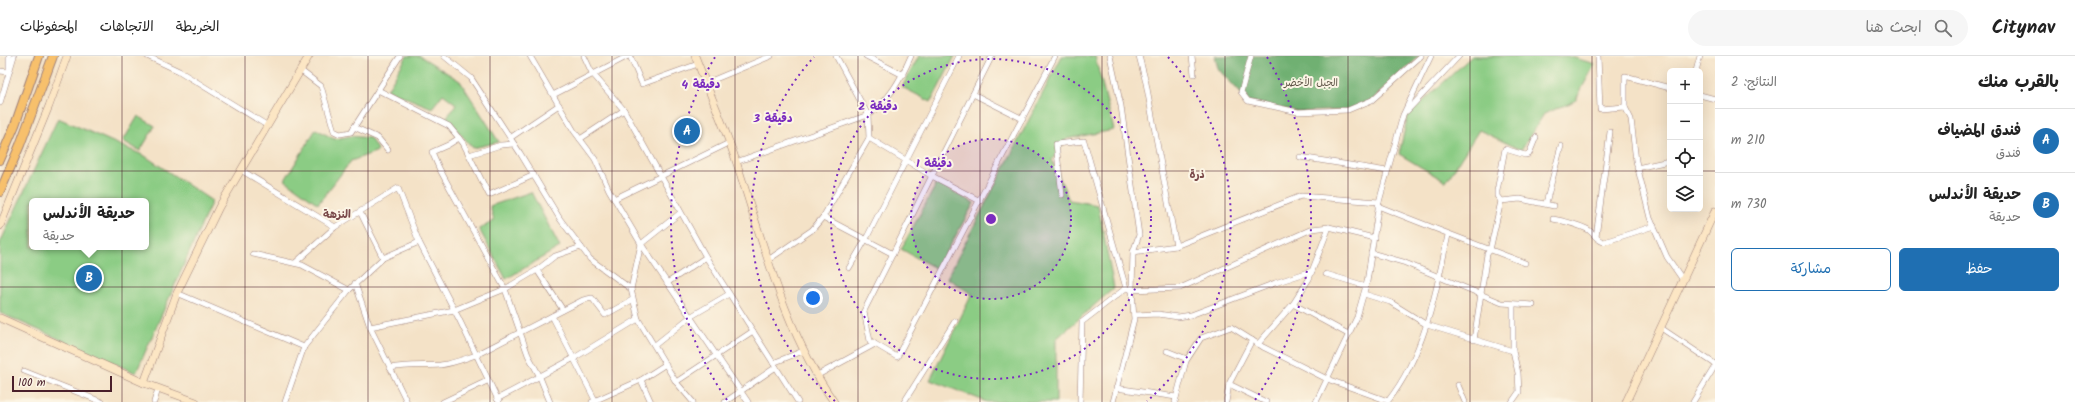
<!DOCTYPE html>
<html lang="ar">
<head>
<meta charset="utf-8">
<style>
  :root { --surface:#fff; --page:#f6f6f6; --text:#222; --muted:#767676; --line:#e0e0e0; --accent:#1f6fb2 }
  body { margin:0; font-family:Kalam,"Playpen Sans Arabic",sans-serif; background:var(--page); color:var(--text); direction:rtl }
  .controls { position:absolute; right:12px; top:12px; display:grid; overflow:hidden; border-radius:6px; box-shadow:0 4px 16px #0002 }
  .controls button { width:36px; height:36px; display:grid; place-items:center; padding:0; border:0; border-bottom:1px solid var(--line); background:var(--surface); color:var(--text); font:20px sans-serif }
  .scale { position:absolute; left:12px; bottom:10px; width:100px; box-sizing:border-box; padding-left:4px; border:2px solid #4a1f2b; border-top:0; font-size:11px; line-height:14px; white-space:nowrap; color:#4a1f2b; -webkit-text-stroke:3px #fcf5e5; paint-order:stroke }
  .you { position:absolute; left:813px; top:242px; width:14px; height:14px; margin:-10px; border:3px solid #fff; border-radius:50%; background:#1a73e8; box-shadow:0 0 0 6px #1a73e833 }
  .badge { display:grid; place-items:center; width:26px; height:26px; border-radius:50%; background:var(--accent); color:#fff; font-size:13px; font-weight:700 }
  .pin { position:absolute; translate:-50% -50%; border:2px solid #fff; box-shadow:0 1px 4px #0006 }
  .popup { position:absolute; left:29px; top:142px; width:120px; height:52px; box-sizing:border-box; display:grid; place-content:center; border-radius:6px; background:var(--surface); filter:drop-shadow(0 1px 3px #0005); font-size:13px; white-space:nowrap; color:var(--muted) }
  .popup b { font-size:15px; color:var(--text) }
  .popup::after { content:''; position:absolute; left:50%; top:100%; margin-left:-8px; border:8px solid transparent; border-top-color:var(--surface) }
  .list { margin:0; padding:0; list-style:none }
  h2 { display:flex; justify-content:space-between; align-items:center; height:52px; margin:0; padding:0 16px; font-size:17px }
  h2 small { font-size:13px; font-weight:400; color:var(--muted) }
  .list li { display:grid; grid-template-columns:26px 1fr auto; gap:12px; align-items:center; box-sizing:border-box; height:64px; padding:0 16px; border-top:1px solid var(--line) }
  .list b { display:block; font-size:15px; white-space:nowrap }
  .list p { margin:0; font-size:13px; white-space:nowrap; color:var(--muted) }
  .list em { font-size:13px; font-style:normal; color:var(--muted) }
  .actions { display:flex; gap:8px; padding:12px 16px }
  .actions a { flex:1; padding:9px 0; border:1px solid var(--accent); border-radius:6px; text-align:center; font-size:14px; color:var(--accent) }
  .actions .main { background:var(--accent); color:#fff }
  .icon { flex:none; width:22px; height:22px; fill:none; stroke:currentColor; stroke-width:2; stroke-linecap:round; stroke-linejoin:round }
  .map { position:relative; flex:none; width:1715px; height:346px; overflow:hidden; direction:ltr }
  header { display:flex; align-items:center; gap:24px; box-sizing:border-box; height:56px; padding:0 20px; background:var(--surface); border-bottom:1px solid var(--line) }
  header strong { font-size:19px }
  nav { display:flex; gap:22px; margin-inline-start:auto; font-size:14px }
  .search { width:280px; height:36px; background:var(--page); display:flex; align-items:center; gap:10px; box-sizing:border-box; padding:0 14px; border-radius:22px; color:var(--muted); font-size:15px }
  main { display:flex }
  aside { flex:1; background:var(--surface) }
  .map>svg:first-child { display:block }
</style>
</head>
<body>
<header>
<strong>Citynav</strong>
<div class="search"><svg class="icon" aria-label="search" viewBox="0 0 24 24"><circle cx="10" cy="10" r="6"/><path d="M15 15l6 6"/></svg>ابحث هنا</div>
<nav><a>الخريطة</a><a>الاتجاهات</a><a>المحفوظات</a></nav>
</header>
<main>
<aside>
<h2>بالقرب منك<small>النتائج: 2</small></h2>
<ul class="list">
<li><span class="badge">A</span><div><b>فندق المضياف</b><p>فندق</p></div><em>210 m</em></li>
<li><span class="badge">B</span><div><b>حديقة الأندلس</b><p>حديقة</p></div><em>730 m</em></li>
</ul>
<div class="actions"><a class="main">حفظ</a><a>مشاركة</a></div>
</aside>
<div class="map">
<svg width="1715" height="346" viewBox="0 0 1715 346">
  <rect width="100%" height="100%" fill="#fcf5e5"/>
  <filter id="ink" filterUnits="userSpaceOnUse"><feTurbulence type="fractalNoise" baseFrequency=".025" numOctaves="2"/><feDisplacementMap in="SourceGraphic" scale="8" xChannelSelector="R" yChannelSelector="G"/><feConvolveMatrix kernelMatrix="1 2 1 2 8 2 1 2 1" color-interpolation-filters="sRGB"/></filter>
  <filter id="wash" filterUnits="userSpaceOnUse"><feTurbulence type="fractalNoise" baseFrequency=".012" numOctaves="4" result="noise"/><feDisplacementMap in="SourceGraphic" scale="16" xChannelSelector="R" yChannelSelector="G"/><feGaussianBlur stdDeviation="0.9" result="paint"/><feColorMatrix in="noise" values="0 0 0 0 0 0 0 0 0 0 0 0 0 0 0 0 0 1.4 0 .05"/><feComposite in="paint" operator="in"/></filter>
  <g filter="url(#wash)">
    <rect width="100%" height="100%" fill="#f4e2c7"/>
    <g fill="#8bcc84" stroke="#6a7658" fill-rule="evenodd">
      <path d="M407,0H420L460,25L499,86L473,92L446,62L456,48L443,38L432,52L387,34Z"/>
      <path d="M919,0H955L931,46L902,31Z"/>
      <path d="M1062,0H1095L1114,74L1066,83L1052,104L1069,144L1098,149L1114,232L1056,283V346H987L930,324L972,238L947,222Z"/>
      <path d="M1472,0H1568L1595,8L1575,45L1544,58L1521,94L1479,74L1446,126L1399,98L1408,59Z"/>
      <path d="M138,60L155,70L140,95L123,85Z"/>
      <path d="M58,62L145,100L212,145L136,317L0,257V187ZM32,145H146V191H32Z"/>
      <path d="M316,73L334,83L351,80L370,82L378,95L351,105L318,148L285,124Z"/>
      <path d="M937,127L974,147L937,213L901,193Z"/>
      <path d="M531,136L560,191L506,223L479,173L494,165L490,150Z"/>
    </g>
    <path fill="#70b072" stroke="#5d684e" d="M1215,0H1420L1372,44L1348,54L1298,56L1248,45L1218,13Z"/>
  </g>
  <g filter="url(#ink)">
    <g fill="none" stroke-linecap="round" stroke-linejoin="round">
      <defs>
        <g id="street">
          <path d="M147,0L179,15L268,70"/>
          <path d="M444,0L471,22L520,97L560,163L590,203L631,233"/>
          <path d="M530,0L574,75L595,103L609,134L641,188L748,346"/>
          <path d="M584,0L592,17L624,54L706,201L798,346"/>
          <path d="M630,0L642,28L698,8"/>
          <path d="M866,0L903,19"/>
          <path d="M992,0L864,255L870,285L897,301L1055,0"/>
          <path d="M1110,0L1121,50L1139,179L1133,196L1132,234L1134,263L1113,346"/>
          <path d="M1139,0L1146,27L1176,190"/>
          <path d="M1192,0L1194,18"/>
          <path d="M1251,0L1241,36L1248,45L1298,56L1348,54L1372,44L1421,0"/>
          <path d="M1598,0L1600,53L1625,51"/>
          <path d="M300,14L321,30L334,75L340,78L351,76L400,0"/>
          <path d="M0,15L9,16V0"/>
          <path d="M1696,15L1700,0"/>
          <path d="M706,27L771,0"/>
          <path d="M1670,32L1625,20V51L1631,63L1636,105L1650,162L1667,201L1683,224"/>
          <path d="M378,34L449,70L463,87L489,139L534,119"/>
          <path d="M973,38L1023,63"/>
          <path d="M553,39L628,0"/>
          <path d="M1700,39L1715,43"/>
          <path d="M0,47L14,0"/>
          <path d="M1407,55L1459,0"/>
          <path d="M354,71L378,82L388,94"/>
          <path d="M459,82L448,89L432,96L439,112L505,233L528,299L539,319L550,346"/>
          <path d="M510,82L559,49"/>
          <path d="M869,82L932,120L980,145"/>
          <path d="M580,83L624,54"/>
          <path d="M469,99L501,89L514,88"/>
          <path d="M1300,101L1387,115"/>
          <path d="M736,106L868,59C889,45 901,23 911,0"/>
          <path d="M1637,112L1669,105L1670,103"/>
          <path d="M241,114L335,171"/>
          <path d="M1062,139L1056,88L1084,85L1126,232"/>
          <path d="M614,143L729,87"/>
          <path d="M1501,145L1497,140V135L1505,93L1525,99L1529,98L1536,81"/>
          <path d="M1501,145L1520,143L1554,150"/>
          <path d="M1546,147L1561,90"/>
          <path d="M1378,150C1427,170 1476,188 1525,207"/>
          <path d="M360,156L383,202"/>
          <path d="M680,157L641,188L631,233L638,263L676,326L693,346"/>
          <path d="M823,161L893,198"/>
          <path d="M1553,163C1564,165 1576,168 1587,173C1593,176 1597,185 1604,186L1654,170"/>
          <path d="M1596,181L1610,76"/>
          <path d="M1133,196L1176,190L1301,140L1379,146"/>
          <path d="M1371,197L1403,206L1502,247L1533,249"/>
          <path d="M253,198L302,209L349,234"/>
          <path d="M768,204L812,174L823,161L869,82L868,59L836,0"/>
          <path d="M295,207L335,171L398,132L419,186L459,263L499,346"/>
          <path d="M849,212L866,183L959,0"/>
          <path d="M537,214L555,200L581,191"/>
          <path d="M1326,218L1366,230"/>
          <path d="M355,227L370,271L407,346"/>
          <path d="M667,227L706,201"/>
          <path d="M177,237L304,291"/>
          <path d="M1364,238L1390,246L1427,269L1513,295"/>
          <path d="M1293,248L1348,278"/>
          <path d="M1134,259L1158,258L1178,261L1191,259L1275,227L1312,215"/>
          <path d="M552,260L596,346"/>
          <path d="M370,271L454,254L505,233L537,214L563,254"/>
          <path d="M1661,272L1715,308"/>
          <path d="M1474,284L1487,198L1490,194L1501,145"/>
          <path d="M1258,288L1293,248L1309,223L1329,171"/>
          <path d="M655,289L690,261L729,238"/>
          <path d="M1167,295L1187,303"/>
          <path d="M773,307L803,295"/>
          <path d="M390,312C407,309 423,310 440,309C452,308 464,303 476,299L583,244L592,242L605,259L632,244"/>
          <path d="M24,315L102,346"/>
          <path d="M816,320L875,288"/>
          <path d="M641,324L651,346"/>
          <path d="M676,326L753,275"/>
          <path d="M1229,328L1266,346"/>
          <path d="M1458,329L1465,346"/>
          <path d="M1116,332L1176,341"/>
          <path d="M497,343L574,302L638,263"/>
          <path d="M154,346L158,333"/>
          <path d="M285,346L304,291L349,234L383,202L419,186"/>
          <path d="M443,346L487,325"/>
          <path d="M592,346L641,324L666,308"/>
          <path d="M725,346L776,311"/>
          <path d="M904,346L955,265"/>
          <path d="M1080,346L1082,266L1126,232L1132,234L1180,232L1312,173L1329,171L1374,182"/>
          <path d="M1175,346L1186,305L1201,282L1231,271L1263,291L1327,323L1388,345C1425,298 1436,236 1448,179"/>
          <path d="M1226,346L1229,328L1252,284"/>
          <path d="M1316,346L1357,261L1367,226L1379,146L1403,59L1431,0"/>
          <path d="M1512,346L1519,336L1518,317L1513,295V248"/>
          <path d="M1693,346L1715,310"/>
        </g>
        <g id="secondary">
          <path d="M695,0C709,36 725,71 737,108C764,189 785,276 834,346"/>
          <path d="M0,170L49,50L67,0"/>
          <path d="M0,262L144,327L196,346"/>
          <path d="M144,327L177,237L219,151L309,0"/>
          <path d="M1626,346L1715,155"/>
        </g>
        <g id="primary">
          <path d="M0,104L15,69L39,0"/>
          <path d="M0,136L20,89L53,0"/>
        </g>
      </defs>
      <use href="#street" stroke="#9f8079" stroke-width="6"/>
      <use href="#secondary" stroke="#9f8079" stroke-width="8"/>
      <use href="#primary" stroke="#9f8079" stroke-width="10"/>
      <use href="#street" stroke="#fff" stroke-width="5"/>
      <use href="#secondary" stroke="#fce6c4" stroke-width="7"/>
      <use href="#primary" stroke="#f7c06c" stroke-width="8"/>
    </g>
  </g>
  <path fill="none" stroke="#4a1f2b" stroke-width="1" stroke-opacity="0.55" d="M122,0V346M245,0V346M368,0V346M490,0V346M612,0V346M735,0V346M858,0V346M980,0V346M1102,0V346M1225,0V346M1348,0V346M1470,0V346M1592,0V346M0,115H1670M1700,115H1715M0,231H1715"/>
  <circle cx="991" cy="163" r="80" fill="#7b2cbf" fill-opacity=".12"/>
  <g fill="none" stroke="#7b2cbf" stroke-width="2" stroke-dasharray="2 4">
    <circle cx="991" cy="163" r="80"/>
    <circle cx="991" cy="163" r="160"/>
    <path d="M835 345A240 240 0 0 1 814 1M1168 1A240 240 0 0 1 1147 345"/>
    <path d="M727 344A320 320 0 0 1 715 1M1267 1A320 320 0 0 1 1255 344"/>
  </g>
  <g text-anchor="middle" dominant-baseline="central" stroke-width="4" stroke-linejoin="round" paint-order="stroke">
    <g font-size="10" fill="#5e5346" stroke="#fcf5e5">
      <text x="1311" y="27">الجبل الأخضر</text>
    </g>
    <g font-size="11" font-weight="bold" fill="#7b4b4b" stroke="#fcf5e5">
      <text x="1197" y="119">ذرة</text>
      <text x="337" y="159">النزهة</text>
    </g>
  </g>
  <circle cx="991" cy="163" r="6" fill="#7b2cbf" stroke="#fcf5e5" stroke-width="2"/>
  <g font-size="12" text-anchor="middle" font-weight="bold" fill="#7b2cbf" stroke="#fcf5e5" stroke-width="4" stroke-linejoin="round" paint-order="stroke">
    <text x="701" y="32">4 دقيقة</text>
    <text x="878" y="54">2 دقيقة</text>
    <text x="773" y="66">3 دقيقة</text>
    <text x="934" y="111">1 دقيقة</text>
  </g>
</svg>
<div class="controls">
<button>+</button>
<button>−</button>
<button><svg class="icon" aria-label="locate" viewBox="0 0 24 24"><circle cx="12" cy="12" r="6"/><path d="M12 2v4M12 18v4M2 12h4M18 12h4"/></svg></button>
<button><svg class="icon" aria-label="layers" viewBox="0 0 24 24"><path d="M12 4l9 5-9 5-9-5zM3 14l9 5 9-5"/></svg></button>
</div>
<div class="scale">100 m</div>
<div class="you"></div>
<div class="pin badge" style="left:687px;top:75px">A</div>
<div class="pin badge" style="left:89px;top:222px">B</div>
<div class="popup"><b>حديقة الأندلس</b>حديقة</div>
</div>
</main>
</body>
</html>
